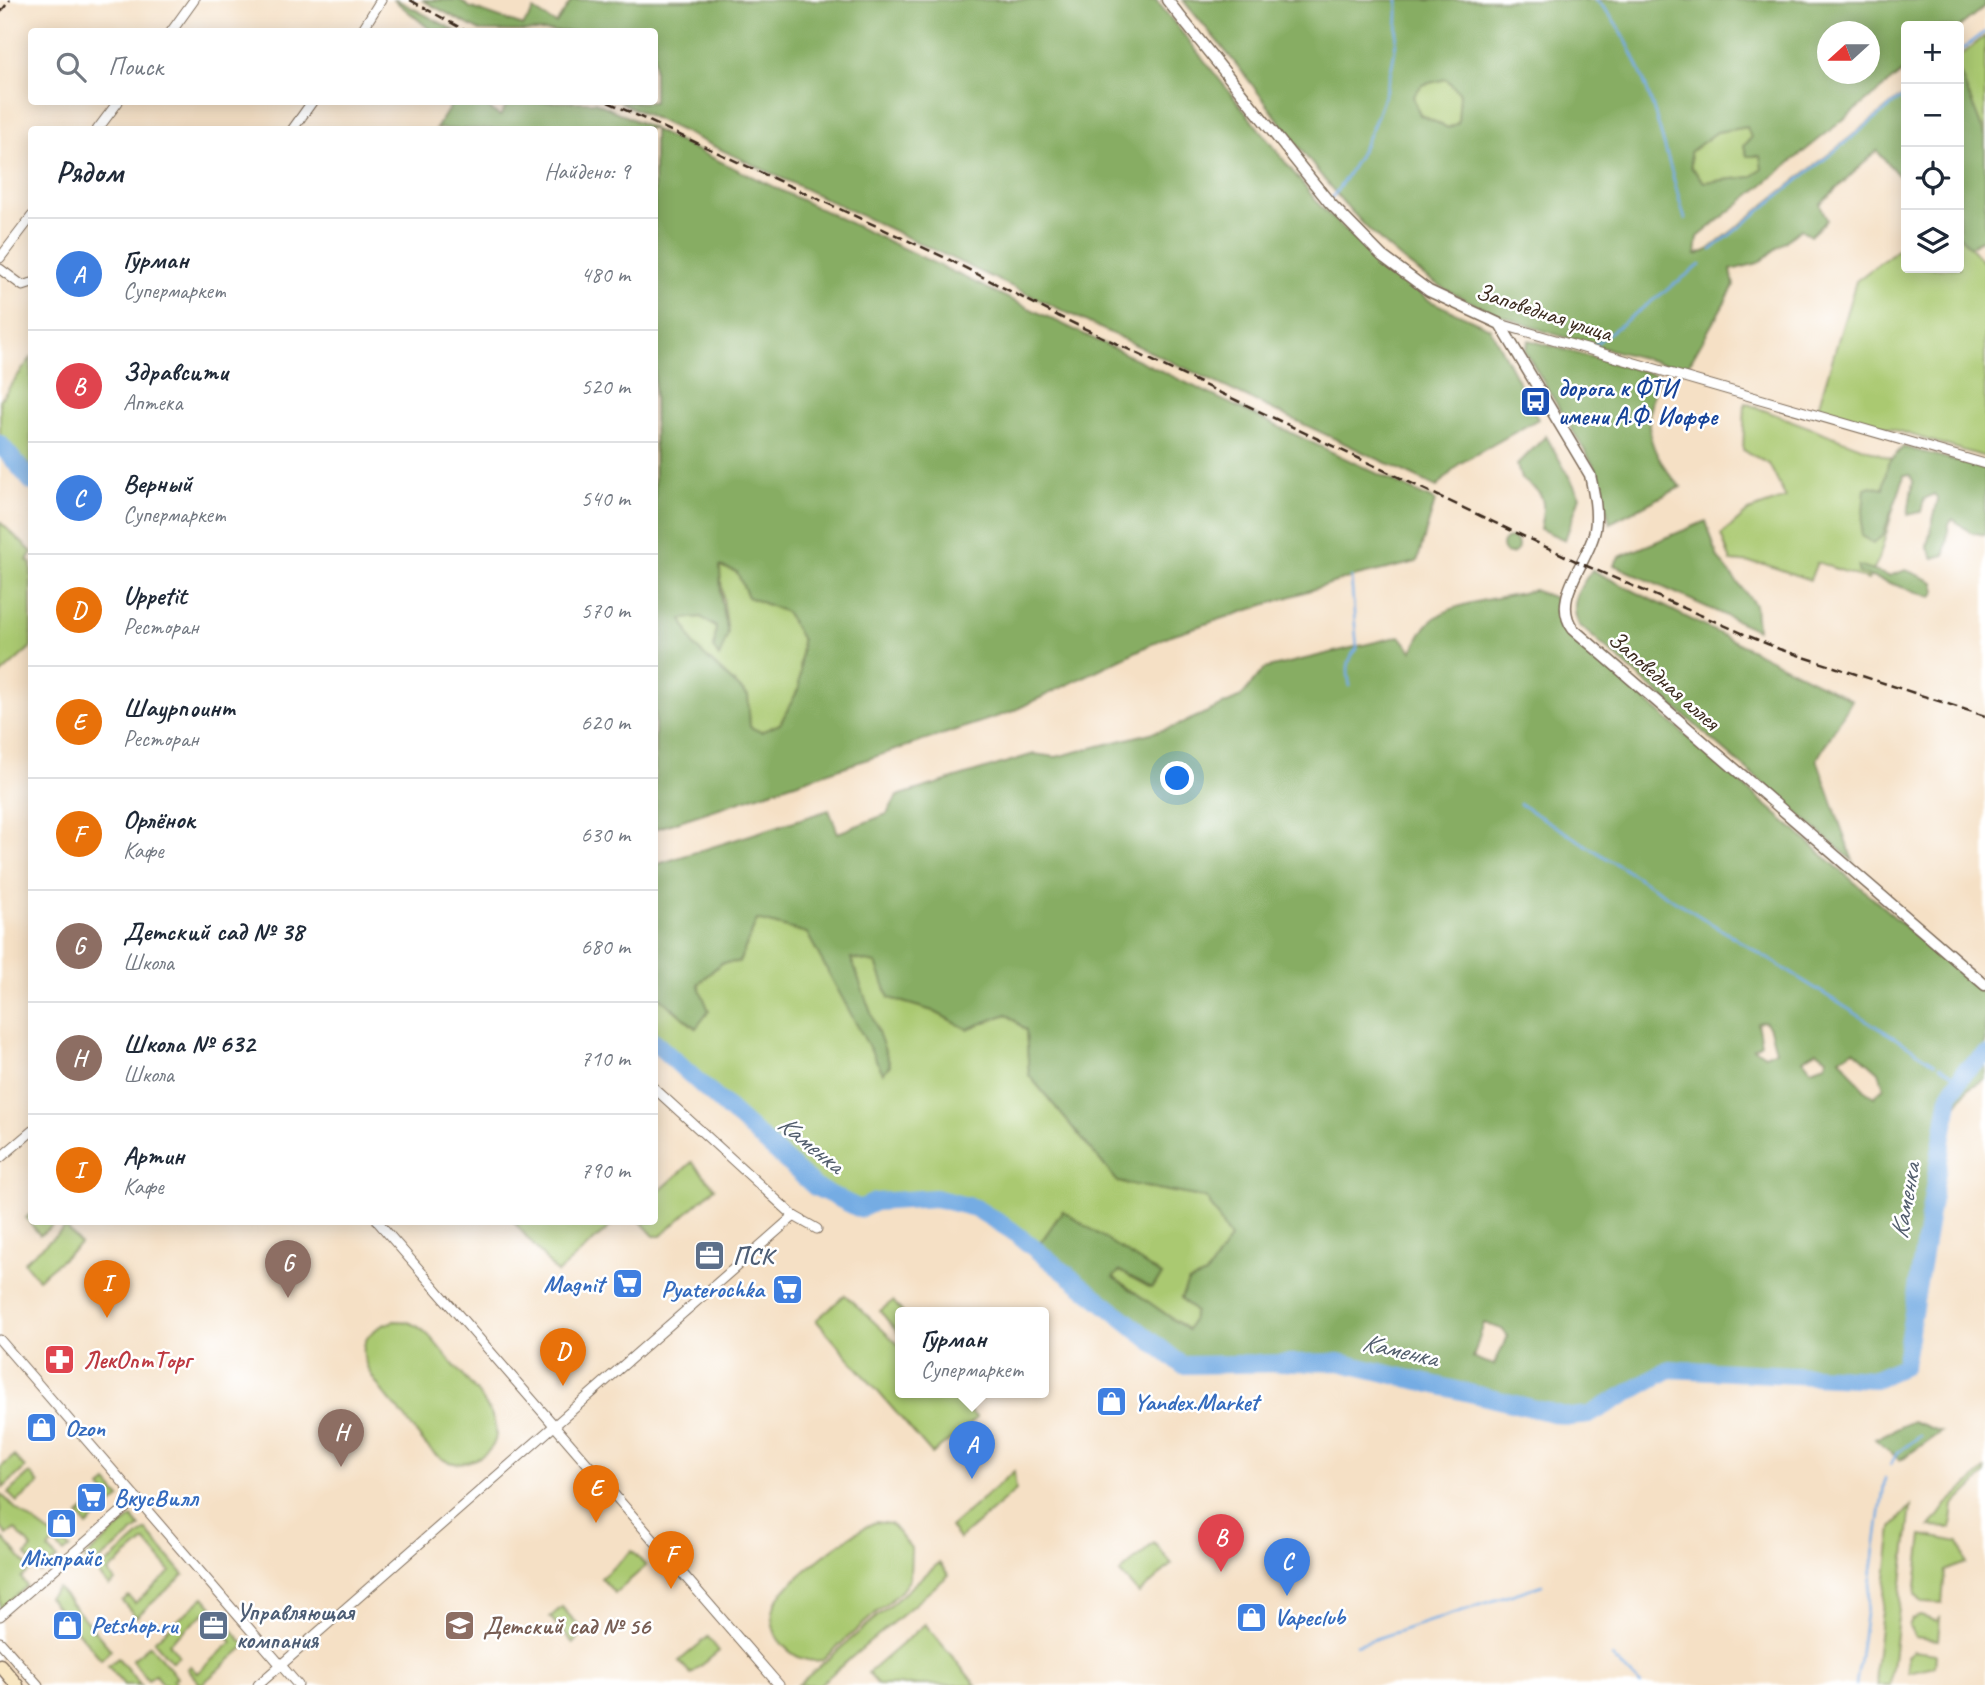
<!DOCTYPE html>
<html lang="ru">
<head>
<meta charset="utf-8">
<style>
  :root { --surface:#fff; --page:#f2f2f3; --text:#1f2937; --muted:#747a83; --line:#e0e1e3; --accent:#7c3aed }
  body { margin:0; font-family:Caveat,sans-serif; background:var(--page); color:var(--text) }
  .controls { position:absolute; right:21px; top:21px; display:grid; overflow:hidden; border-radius:7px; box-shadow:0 4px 18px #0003 }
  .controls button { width:63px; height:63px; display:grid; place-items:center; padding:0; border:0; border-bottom:2px solid var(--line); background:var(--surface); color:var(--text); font:35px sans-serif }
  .compass { position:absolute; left:1817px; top:21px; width:63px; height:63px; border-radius:50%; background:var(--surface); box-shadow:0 4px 18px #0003; rotate:249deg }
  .you { position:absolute; left:1178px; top:779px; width:24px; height:24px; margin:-18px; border:5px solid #fff; border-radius:50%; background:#1a73e8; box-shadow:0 0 0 10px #1a73e833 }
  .badge { display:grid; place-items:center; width:46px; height:46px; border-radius:50%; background:var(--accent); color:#fff; font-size:23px; font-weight:700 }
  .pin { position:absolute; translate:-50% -58px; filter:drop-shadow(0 2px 4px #0008) }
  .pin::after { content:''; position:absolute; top:37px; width:24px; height:21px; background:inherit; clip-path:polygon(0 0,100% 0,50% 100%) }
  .popup { position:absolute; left:895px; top:1307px; width:154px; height:91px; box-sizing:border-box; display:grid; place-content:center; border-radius:7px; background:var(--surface); filter:drop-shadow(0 2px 5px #0005); font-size:23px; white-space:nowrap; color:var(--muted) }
  .popup b { font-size:26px; color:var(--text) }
  .popup::after { content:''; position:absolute; left:50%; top:100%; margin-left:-14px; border:14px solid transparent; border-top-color:var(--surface) }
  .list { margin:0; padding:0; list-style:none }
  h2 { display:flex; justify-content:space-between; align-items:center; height:91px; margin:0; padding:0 28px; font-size:30px }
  h2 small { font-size:23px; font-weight:400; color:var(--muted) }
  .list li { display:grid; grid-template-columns:46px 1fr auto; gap:21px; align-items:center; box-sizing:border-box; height:112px; padding:0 28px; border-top:2px solid var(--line) }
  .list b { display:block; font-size:26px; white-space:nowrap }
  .list p { margin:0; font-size:23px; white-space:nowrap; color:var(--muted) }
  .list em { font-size:23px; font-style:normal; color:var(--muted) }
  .icon { flex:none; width:38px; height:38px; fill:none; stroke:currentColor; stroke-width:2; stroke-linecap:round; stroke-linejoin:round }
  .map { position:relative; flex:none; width:1985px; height:1685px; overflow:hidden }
  .search { position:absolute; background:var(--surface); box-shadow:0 4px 18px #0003; left:28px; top:28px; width:630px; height:77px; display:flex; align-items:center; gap:18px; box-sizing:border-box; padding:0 24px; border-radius:7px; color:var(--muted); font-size:26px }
  .panel { position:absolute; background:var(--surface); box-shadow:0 4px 18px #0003; left:28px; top:126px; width:630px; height:1099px; border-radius:7px }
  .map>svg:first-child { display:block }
</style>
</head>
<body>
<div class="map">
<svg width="1985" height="1685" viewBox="0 0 1985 1685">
  <rect width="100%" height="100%" fill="#fff"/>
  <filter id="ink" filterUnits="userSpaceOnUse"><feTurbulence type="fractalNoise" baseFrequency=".0143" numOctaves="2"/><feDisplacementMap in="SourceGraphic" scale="14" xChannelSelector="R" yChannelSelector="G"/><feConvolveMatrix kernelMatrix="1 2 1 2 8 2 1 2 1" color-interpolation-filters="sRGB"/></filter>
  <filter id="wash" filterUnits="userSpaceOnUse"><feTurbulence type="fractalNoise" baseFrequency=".00686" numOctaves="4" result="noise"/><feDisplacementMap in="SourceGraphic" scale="28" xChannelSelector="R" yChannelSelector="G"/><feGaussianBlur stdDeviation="1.57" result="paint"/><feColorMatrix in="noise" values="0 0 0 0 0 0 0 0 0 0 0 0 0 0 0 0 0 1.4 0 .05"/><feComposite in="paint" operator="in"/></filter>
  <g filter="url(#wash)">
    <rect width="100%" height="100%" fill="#f5e0c5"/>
    <g fill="#aac971" stroke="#727a48" stroke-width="2">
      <path d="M1985,36V136L1959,71V57Z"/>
      <path d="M1446,79L1460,93L1458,123L1448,128L1420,115L1413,97L1421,85Z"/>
      <path d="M1748,127L1751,138L1744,146L1747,155L1760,156L1763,168L1752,177L1704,182L1691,167L1690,152L1717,132Z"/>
      <path d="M1959,235L1985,264V457L1818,407L1856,281L1906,243V268H1959Z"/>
      <path d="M31,358V467L0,439V400Z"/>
      <path d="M1745,403L1906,464L1879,559L1868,580L1817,562L1810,580L1764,564L1731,561L1721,535L1749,511L1786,498L1769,464L1743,450Z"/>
      <path d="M0,522L32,552L27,560L31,564V647L0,675Z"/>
      <path d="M719,566L737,572L748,597L786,612L802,640L799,688L780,724L761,732L750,728L748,696L694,646L682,619L701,617L716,628L714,648L728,634Z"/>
      <path d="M757,920L807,933L883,1072L890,1064L850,958L876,963L889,998L933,1011L967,1029L1007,1014L1026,1030L1029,1075L1118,1182L1207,1198L1230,1239L1206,1275L1188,1282L1181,1298L1195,1312L1189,1330L1113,1277L1120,1271L1151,1288L1162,1276L1062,1211L1038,1246C1022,1235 992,1207 975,1202C948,1194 884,1197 860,1209L815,1187L655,1042L654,993L695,1028L709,1011L698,985L721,963L739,962Z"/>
      <path d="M692,1162L715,1188L661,1236H654L641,1222H654L655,1195Z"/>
      <path d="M31,1213L32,1222H57L40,1235L26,1218Z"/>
      <path d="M514,1222H607L611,1226L557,1273Z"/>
      <path d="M66,1227L80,1244L38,1279L24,1262Z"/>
      <path d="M845,1295L900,1346V1393H951L977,1418L932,1454L816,1320Z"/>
      <path d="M893,1301L903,1313H900V1329L897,1332L880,1311Z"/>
      <path d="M394,1321C402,1321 408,1321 415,1325C430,1333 441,1351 452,1363C474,1389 530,1443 467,1462C459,1465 450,1463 442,1459C428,1451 416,1432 406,1419C383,1392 330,1341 394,1321Z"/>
      <path d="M14,1456L25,1468L3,1488L0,1468Z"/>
      <path d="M1985,1470V1475L1954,1505L1951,1528L1930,1527L1947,1504Z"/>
      <path d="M1014,1471L1016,1490L959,1539L950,1527Z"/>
      <path d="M30,1473L39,1484L17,1502L8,1493Z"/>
      <path d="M107,1483L120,1498L105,1511L96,1501L105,1493L101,1488Z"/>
      <path d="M0,1493L16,1509L70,1548L64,1553L54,1543L48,1549L57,1559L40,1573L26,1555L32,1548L15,1529L7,1535L0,1527Z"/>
      <path d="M93,1503L101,1513L87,1526L79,1515Z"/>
      <path d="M1911,1506L1890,1685H1877L1875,1669L1892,1527Z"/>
      <path d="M132,1517L140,1527L92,1567L84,1558Z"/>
      <path d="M876,1522L891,1524L911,1548L910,1579L901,1591L822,1660C806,1663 794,1657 783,1645C772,1634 769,1614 777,1600C790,1579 853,1531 876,1522Z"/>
      <path d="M146,1530L184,1575L136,1617L122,1601L129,1596L135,1603L171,1572L145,1541L108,1572L115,1581L109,1586L97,1572Z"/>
      <path d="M1922,1535L1959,1542L1966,1563L1945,1571L1942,1603L1922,1602L1915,1595Z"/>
      <path d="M4,1539L31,1570L21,1578L27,1586L0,1610V1542Z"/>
      <path d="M1154,1543L1172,1564L1139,1594L1120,1573Z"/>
      <path d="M632,1551L646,1566L615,1593L601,1578Z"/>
      <path d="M939,1563L949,1575L819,1685H798Z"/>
      <path d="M58,1588L111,1650L101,1659L48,1597Z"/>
      <path d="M204,1597L246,1646L201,1685L187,1669L190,1666L197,1673L232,1642L206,1612L169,1643L179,1656L172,1662L154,1641Z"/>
      <path d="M562,1607L585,1633L573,1643L550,1617Z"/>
      <path d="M1920,1616L1936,1621L1940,1618L1938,1640L1915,1637L1909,1626L1912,1619Z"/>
      <path d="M925,1624L976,1685H878L868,1673Z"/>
      <path d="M708,1637L719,1651L691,1674L679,1661Z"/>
      <path d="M150,1645L177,1677L173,1680L177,1685H164L155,1674L148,1680L132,1660Z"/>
      <path d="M1913,1651L1936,1654L1935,1666L1908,1672L1907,1656Z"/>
      <path d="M118,1658L141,1685H124L108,1666Z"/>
    </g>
    <g fill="#87ad63" stroke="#616c40" stroke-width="2" fill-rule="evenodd">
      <path d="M394,0H397L456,31H432Z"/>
      <path d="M422,0H460L469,7L523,26L534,10L556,24L572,0H1156L1322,208L1374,257L1430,301L1490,328L1538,419L1459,464L1437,487L620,102H654V32L480,31Z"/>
      <path d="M1183,0H1985V6L1959,27L1906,26V69L1698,237L1696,255L1707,251L1906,93V184L1877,151L1820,204L1827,220L1810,236L1801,229L1758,263L1731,270L1734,286L1686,369C1604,348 1514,329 1440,286C1357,237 1304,152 1247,78C1226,51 1204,26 1183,0ZM1828,32H1870V74H1828ZM1446,79L1460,93L1458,123L1448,128L1420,115L1413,97L1422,85ZM1747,127L1751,138L1744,146L1747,156H1760L1762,168L1752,177L1704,182L1691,167L1690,152L1717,132Z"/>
      <path d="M1959,71L1985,136V237L1970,247L1959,235Z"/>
      <path d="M453,102H479L500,116L509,102H595L654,129H436Z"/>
      <path d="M654,130L1435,501L1417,562L1345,579L1168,636L1011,712L655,829ZM720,566L737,572L748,597L786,612L802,640L799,688L780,724L761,732L750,727L748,696L694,646L682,619L701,617L716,627L714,649L719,657L728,634L721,600Z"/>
      <path d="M1529,340L1660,376C1640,423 1647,451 1681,487L1610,523L1598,473L1525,351Z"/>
      <path d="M1546,436L1580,496L1565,540L1540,529C1545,501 1547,494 1521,479L1517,465Z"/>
      <path d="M1903,447L1985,468V535L1970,532L1953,519L1949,523L1945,555L1933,558L1927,546L1938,499L1934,494L1924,499L1921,512L1908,515L1913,481L1910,475H1904C1900,496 1889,513 1883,536L1873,543L1861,536L1865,488L1871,486L1883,489L1888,463Z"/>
      <path d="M1706,521L1718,558L1755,605L1757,630L1614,565L1619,557Z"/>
      <circle cx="1510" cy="546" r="8"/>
      <path d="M1858,566L1889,576L1906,570L1934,582L1936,591L1932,597L1862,574L1858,572Z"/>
      <path d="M1592,570L1852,700L1817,759L1853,861L1579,625C1569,603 1578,589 1592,570Z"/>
      <path d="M1534,590L1555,598L1556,614L1565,630L1985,996V1079L1968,1089L1953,1110L1906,1364L1875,1373L1669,1362L1577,1413L1342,1357L1186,1363L1038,1246L1063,1211L1162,1276L1151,1288L1120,1271L1113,1277L1188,1330L1195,1312L1181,1298L1188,1282L1206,1275L1230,1239L1207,1198L1118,1182L1029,1075L1026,1030L1007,1014L967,1029L933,1011L889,998L876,963L851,958L890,1065L883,1073L807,933L757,920L739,962L721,963L698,984L709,1011L696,1028L655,993V865L829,810L838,833L887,814L897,796L1034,754L1056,757L1174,727L1241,697L1264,669L1400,636L1412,651C1417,642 1422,630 1429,623C1452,600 1503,599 1534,590ZM1764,1021L1770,1029L1776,1050L1765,1055L1754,1048L1761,1043L1757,1023ZM1854,1050L1879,1072L1884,1087L1874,1097C1860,1088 1851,1071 1840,1058ZM1817,1051L1827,1058L1826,1064L1811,1069L1803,1059ZM1484,1323L1502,1329L1508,1336L1494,1365L1473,1358Z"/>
      <path d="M1912,1421L1941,1432L1900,1460L1875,1439Z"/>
    </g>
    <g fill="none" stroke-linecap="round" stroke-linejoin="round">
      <g stroke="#74ace3" stroke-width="2.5">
        <path d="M1596,0C1645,44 1665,155 1685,219"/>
        <path d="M1959,52L1985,32"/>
        <path d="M1331,199C1373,142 1400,72 1398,0"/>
        <path d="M1711,250L1906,94"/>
        <path d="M1591,347L1700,265"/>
        <path d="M1350,686C1347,671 1346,660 1357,649L1351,577"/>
        <path d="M1520,804L1935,1063"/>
        <path d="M1940,1066L1960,1080"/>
        <path d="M1891,1464L1897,1453L1920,1436"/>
        <path d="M1356,1645L1542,1585"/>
        <path d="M1612,1657L1641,1685"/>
        <path d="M1856,1685L1885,1478"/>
      </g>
      <g stroke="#74ace3" stroke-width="18">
        <path d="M0,444L32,482"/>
        <path d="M654,1042L815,1187L860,1209L875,1202L935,1198L975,1208L1011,1230L1182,1365L1339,1362L1570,1417L1589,1415L1670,1369L1875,1379L1904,1366L1950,1095L1965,1071L1985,1055"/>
      </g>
    </g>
  </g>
  <g filter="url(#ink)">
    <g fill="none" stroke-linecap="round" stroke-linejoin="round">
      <defs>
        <g id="minor">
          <path d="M171,32L194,0"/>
          <path d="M361,32L381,0"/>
          <path d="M97,130L118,102"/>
          <path d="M292,130L312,102"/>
          <path d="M0,258L32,216"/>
          <path d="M0,269L23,286L32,283"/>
          <path d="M1500,324L1985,464"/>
          <path d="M654,1088L794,1216L817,1229"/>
          <path d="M0,1158L32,1131"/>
          <path d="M378,1222L779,1685"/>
          <path d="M0,1340L298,1685"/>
          <path d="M0,1616L137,1498"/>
          <path d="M0,1642L38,1685"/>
          <path d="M258,1685L794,1216"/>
        </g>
        <path id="tertiary" d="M1167,0L1329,202L1382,256L1429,291L1500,324L1590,475C1594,493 1598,512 1595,530C1589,562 1550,598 1573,629L1985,985"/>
        <path id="secondary" d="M0,1665L17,1685"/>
      </defs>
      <use href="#minor" stroke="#7c6a58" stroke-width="11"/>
      <use href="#tertiary" stroke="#7c6a58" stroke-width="13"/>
      <use href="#secondary" stroke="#7c6a58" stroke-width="15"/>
      <use href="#minor" stroke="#fff" stroke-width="9"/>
      <use href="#tertiary" stroke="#fff" stroke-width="10"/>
      <use href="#secondary" stroke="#f9e7c3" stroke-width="12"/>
      <g stroke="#3b2a1e" stroke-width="2.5" stroke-dasharray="10 5" stroke-linecap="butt">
        <path d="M410,0L468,32"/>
        <path d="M0,13L10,0"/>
        <path d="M608,102L950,260L1058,316L1582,564L1779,649L1985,716"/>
      </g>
    </g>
  </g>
  <defs>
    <symbol id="bus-square" viewBox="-11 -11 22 22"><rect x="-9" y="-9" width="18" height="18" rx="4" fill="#1a4fb4" stroke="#fff"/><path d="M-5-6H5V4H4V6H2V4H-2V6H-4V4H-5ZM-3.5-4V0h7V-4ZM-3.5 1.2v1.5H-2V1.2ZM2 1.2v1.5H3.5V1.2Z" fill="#fff"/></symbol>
    <symbol id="office-square" viewBox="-11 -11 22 22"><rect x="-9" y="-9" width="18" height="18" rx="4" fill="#5c6f8a" stroke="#fff"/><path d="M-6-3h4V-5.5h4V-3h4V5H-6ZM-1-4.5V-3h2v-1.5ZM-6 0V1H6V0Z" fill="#fff"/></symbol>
    <symbol id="supermarket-square" viewBox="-11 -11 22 22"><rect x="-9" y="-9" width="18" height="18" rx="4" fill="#3f7fe0" stroke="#fff"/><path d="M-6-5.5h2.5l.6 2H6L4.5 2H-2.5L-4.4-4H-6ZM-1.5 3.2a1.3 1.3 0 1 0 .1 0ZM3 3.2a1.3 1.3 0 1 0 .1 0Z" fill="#fff"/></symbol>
    <symbol id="pharmacy-square" viewBox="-11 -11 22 22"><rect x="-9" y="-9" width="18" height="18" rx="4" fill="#e0444e" stroke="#fff"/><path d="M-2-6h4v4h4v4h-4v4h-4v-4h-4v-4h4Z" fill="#fff"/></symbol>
    <symbol id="shop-square" viewBox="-11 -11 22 22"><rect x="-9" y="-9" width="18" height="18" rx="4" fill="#3f7fe0" stroke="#fff"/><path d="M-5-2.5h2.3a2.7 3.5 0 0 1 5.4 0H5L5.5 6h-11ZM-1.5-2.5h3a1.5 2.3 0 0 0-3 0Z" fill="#fff"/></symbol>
    <symbol id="school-square" viewBox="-11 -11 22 22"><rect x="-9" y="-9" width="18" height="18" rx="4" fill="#8d6e63" stroke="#fff"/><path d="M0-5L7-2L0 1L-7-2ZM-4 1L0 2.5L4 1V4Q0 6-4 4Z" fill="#fff"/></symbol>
  </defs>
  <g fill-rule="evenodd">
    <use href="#bus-square" x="1518" y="384" width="35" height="35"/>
    <use href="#office-square" x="692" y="1238" width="35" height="35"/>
    <use href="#supermarket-square" x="610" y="1266" width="35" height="35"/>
    <use href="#supermarket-square" x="770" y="1272" width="35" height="35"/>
    <use href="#pharmacy-square" x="42" y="1342" width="35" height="35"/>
    <use href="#shop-square" x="1094" y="1384" width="35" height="35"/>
    <use href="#shop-square" x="24" y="1410" width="35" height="35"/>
    <use href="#supermarket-square" x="74" y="1480" width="35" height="35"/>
    <use href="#shop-square" x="44" y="1506" width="35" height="35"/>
    <use href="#shop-square" x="1234" y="1600" width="35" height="35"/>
    <use href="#shop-square" x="50" y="1608" width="35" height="35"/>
    <use href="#office-square" x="196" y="1608" width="35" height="35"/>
    <use href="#school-square" x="442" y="1608" width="35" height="35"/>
  </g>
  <g text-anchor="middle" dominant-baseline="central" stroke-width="5" stroke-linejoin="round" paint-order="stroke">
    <g font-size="24" fill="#3b2a1e" stroke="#fff">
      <text transform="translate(1544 312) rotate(18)">Заповедная улица</text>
      <text transform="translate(1664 680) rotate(41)">Заповедная аллея</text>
    </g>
    <g font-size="24" font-weight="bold" fill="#164399" stroke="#fff" text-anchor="start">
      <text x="1558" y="388">дорога к ФТИ<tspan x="1558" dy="28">имени А.Ф. Иоффе</tspan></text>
    </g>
    <g font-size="24" font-weight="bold" fill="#4e5e75" stroke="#fff" text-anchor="start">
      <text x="733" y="1256">ПСК</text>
      <text x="236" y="1612">Управляющая<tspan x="236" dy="28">компания</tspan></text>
    </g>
    <g font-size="24" font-weight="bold" fill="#366cbe" stroke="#fff" text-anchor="start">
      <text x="604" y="1284" text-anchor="end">Magnit</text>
      <text x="764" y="1289" text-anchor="end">Pyaterochka</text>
      <text x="1134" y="1402">Yandex.Market</text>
      <text x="65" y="1428">Ozon</text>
      <text x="114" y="1498">ВкусВилл</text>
      <text x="61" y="1558" text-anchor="middle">Mixпрайс</text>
      <text x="1274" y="1617">Vapeclub</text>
      <text x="91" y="1625">Petshop.ru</text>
    </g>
    <g font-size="24" font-weight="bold" fill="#be3a42" stroke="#fff" text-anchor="start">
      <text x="83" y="1360">ЛекОптТорг</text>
    </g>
    <g font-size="24" font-weight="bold" fill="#785e54" stroke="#fff" text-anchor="start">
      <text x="483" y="1626">Детский сад № 56</text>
    </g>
    <g font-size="26" font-style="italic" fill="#525e6d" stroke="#fff">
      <text transform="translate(811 1144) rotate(39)">Каменка</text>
      <text transform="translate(1905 1201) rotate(-80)">Каменка</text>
      <text transform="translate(1400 1350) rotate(13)">Каменка</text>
    </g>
  </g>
</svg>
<div class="controls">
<button>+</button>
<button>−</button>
<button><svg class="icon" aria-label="locate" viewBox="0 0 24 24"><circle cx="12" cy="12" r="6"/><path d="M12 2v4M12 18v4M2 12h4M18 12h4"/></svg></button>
<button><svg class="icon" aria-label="layers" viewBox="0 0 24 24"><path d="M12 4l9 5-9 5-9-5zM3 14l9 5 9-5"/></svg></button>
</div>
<svg class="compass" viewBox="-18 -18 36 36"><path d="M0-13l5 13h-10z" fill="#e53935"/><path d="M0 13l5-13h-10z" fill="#747a83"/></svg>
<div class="you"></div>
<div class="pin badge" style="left:972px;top:1479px;background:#3f7fe0">A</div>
<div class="popup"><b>Гурман</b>Супермаркет</div>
<div class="pin badge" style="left:1221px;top:1572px;background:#e0444e">B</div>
<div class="pin badge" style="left:1287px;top:1596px;background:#3f7fe0">C</div>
<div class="pin badge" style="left:563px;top:1386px;background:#e8710a">D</div>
<div class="pin badge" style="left:596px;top:1523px;background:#e8710a">E</div>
<div class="pin badge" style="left:671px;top:1589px;background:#e8710a">F</div>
<div class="pin badge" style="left:288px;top:1298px;background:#8d6e63">G</div>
<div class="pin badge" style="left:341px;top:1467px;background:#8d6e63">H</div>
<div class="pin badge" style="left:107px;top:1318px;background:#e8710a">I</div>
<div class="search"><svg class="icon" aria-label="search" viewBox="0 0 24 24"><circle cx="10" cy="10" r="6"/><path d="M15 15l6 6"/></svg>Поиск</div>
<section class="panel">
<h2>Рядом<small>Найдено: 9</small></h2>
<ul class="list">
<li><span class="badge" style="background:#3f7fe0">A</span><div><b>Гурман</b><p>Супермаркет</p></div><em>480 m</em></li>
<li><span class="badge" style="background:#e0444e">B</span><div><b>Здравсити</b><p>Аптека</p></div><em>520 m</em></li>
<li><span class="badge" style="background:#3f7fe0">C</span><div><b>Верный</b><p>Супермаркет</p></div><em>540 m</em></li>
<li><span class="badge" style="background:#e8710a">D</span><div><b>Uppetit</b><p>Ресторан</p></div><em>570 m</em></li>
<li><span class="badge" style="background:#e8710a">E</span><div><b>Шаурпоинт</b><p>Ресторан</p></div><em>620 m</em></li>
<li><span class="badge" style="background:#e8710a">F</span><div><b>Орлёнок</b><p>Кафе</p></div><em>630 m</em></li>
<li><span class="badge" style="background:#8d6e63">G</span><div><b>Детский сад № 38</b><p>Школа</p></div><em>680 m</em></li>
<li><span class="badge" style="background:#8d6e63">H</span><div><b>Школа № 632</b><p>Школа</p></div><em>710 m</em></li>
<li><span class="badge" style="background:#e8710a">I</span><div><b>Артин</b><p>Кафе</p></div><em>790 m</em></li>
</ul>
</section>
</div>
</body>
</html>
